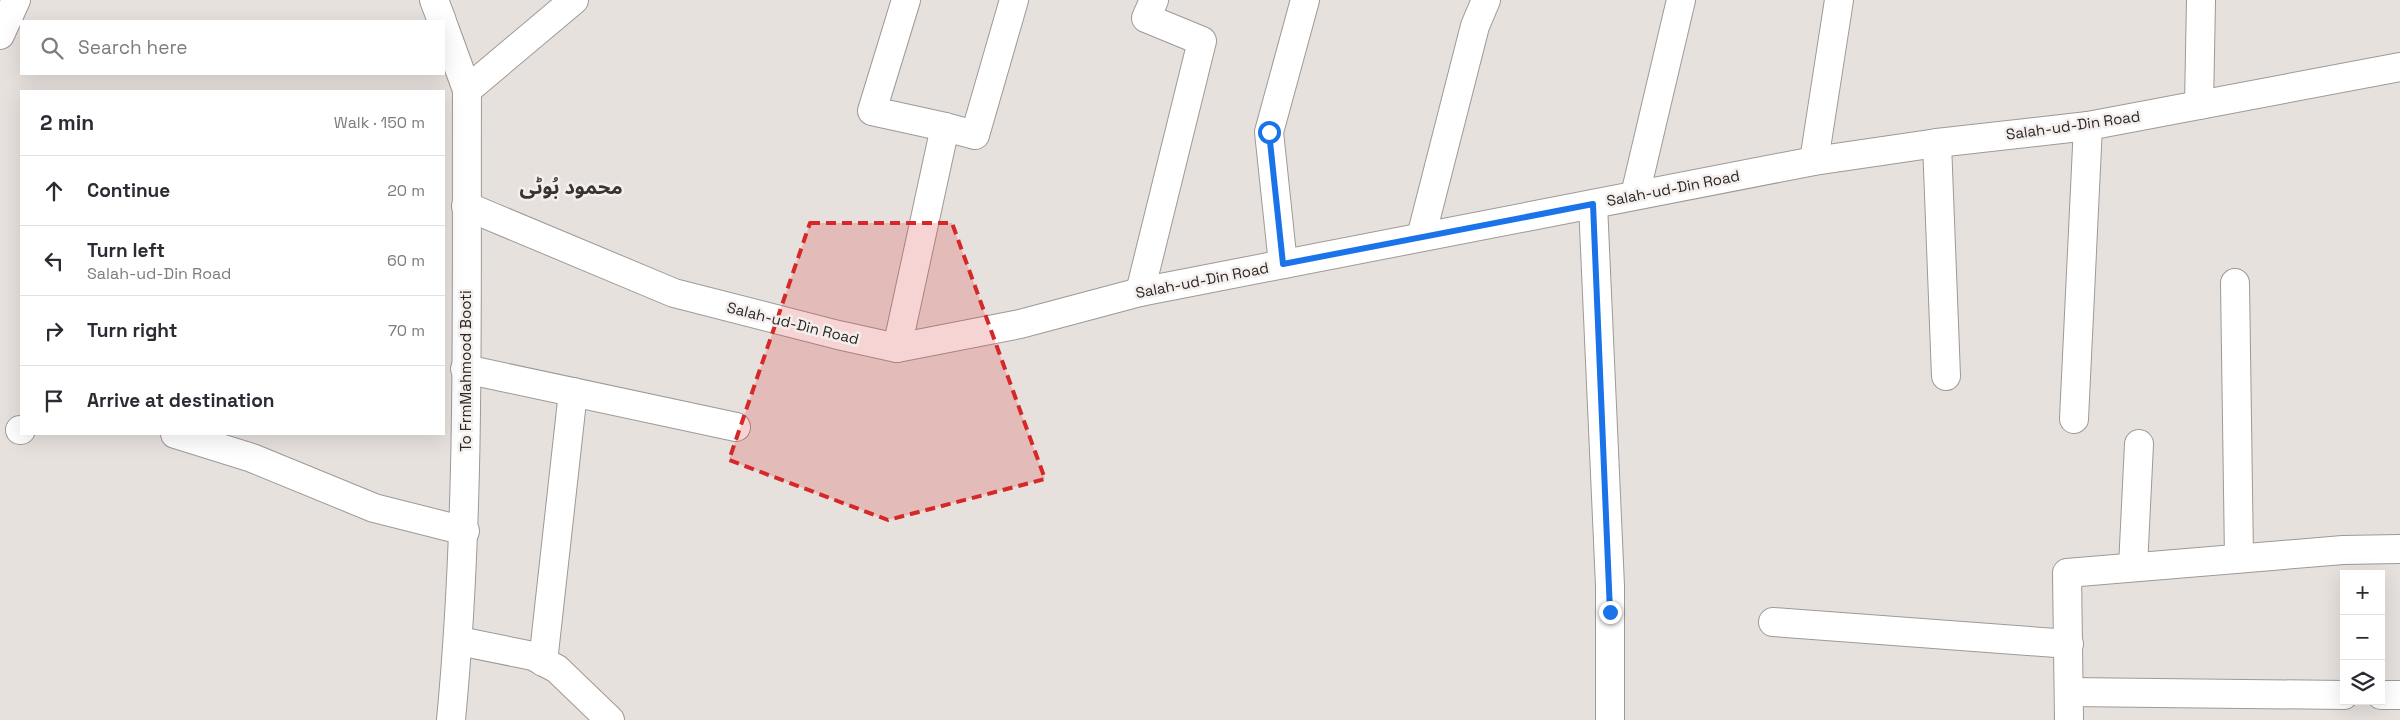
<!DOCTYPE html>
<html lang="en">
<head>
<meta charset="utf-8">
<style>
  :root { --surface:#fff; --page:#f2f2f3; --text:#2b2b33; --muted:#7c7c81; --line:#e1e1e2 }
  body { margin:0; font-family:"Space Grotesk","Noto Sans Arabic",sans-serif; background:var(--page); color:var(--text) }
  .controls { position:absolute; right:15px; bottom:15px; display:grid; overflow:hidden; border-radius:0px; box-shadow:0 5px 20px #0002 }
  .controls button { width:45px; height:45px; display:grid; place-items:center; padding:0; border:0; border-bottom:1px solid var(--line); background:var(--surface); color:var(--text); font:25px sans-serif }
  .stop { position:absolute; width:15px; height:15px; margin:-11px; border:4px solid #1a73e8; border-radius:50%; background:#fff }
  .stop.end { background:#1a73e8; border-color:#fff; box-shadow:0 1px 5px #0008 }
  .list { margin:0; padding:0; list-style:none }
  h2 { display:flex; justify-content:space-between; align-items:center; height:65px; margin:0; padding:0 20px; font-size:21px }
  h2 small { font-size:16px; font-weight:400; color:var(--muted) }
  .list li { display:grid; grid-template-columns:32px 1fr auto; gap:15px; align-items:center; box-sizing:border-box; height:70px; padding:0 20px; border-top:1px solid var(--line) }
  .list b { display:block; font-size:19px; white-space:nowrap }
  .list p { margin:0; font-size:16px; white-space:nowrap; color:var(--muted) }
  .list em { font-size:16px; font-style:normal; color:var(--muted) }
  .icon { flex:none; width:28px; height:28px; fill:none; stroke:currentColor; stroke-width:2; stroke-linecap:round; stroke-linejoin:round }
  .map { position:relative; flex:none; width:2400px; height:720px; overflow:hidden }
  .search { position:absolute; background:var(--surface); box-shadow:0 5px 20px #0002; left:20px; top:20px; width:425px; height:55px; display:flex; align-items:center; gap:12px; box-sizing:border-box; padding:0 18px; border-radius:0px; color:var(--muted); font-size:19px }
  .panel { position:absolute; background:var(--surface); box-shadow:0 5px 20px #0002; left:20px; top:90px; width:425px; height:345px; border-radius:0px }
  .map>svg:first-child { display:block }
</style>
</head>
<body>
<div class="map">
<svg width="2400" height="720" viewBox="0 0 2400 720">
  <rect width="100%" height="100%" fill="#e7e1de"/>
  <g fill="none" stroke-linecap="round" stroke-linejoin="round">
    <defs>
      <g id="minor">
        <path d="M906,0L872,111L945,127"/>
        <path d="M0,35L16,0"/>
        <path d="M467,90L574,0"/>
        <path d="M2199,105L2201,0"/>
        <path d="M1937,143L1946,376"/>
        <path d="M1814,161L1839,0"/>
        <path d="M1635,195L1681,0"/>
        <path d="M1593,204L1610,586V720"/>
        <path d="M1421,237L1475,26L1486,0"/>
        <path d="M1283,264L1269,132L1305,0"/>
        <path d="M2235,283L2239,558"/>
        <path d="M1140,292L1202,41L1146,18L1154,0"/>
        <path d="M897,348L945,127L975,135L1014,0"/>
        <path d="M465,369L736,427"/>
        <path d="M2074,419L2088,126"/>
        <path d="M20,430H21"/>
        <path d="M175,434L252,458L374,508L465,531"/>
        <path d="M2133,567L2139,444"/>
        <path d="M1773,622L2069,644"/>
        <path d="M459,641L533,656L557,669L610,720"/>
        <path d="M543,662L573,392"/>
        <path d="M2069,692L2344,695"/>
        <path d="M2381,695H2400"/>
        <path d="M2069,720L2067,573L2343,550L2400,549"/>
      </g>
      <g id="tertiary">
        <path d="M434,0L442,21"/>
        <path d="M444,27L467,90C466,300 471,511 451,720"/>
        <path d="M466,206L674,293L838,335L897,348L1020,324L1140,292L1814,161L1937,143L2088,126L2400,67"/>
      </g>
    </defs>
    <use href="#minor" stroke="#9e9996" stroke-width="30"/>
    <use href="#tertiary" stroke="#9e9996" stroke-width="30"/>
    <use href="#minor" stroke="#fff" stroke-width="28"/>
    <use href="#tertiary" stroke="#fff" stroke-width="28"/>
  </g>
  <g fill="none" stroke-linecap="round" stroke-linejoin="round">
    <path stroke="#1a73e8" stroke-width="6" d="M1269,132L1283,264L1593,204L1610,612"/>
  </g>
  <path fill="#d62828" fill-opacity="0.2" stroke="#d62828" stroke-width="4" stroke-dasharray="10 6" stroke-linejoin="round" d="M810,223H952L1045,479L888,520L729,460Z"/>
  <g text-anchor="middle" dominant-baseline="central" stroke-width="5" stroke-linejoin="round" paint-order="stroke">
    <g font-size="15" fill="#2a2827" stroke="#f4efec">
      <text transform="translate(2073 125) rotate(-8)">Salah-ud-Din Road</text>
      <text transform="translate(1673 188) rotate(-11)">Salah-ud-Din Road</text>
      <text transform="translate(1202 280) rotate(-11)">Salah-ud-Din Road</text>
      <text transform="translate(793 323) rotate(14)">Salah-ud-Din Road</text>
      <text transform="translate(465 371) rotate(-90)">To FrmMahmood Booti</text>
    </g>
    <g font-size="20" font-weight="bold" fill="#383431" stroke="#f4efec">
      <text x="571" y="187">محمود بُوٹی</text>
    </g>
  </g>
</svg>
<div class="controls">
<button>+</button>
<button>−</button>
<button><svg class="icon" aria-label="layers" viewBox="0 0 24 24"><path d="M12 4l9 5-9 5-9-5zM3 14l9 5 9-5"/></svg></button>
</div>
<div class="stop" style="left:1269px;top:132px"></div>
<div class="stop end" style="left:1610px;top:612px"></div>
<div class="search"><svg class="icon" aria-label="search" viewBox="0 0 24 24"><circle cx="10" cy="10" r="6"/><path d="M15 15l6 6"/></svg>Search here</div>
<section class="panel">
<h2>2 min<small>Walk · 150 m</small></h2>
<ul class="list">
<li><svg class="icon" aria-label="ahead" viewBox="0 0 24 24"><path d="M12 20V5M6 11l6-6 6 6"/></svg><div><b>Continue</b></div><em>20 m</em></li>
<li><svg class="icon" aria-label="left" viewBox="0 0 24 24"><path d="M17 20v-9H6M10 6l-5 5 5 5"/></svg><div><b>Turn left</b><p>Salah-ud-Din Road</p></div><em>60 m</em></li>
<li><svg class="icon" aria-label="right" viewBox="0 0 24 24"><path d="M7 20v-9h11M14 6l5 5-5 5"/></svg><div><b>Turn right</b></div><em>70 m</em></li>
<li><svg class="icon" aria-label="arrive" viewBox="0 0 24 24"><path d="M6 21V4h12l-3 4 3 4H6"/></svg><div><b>Arrive at destination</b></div></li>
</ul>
</section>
</div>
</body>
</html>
